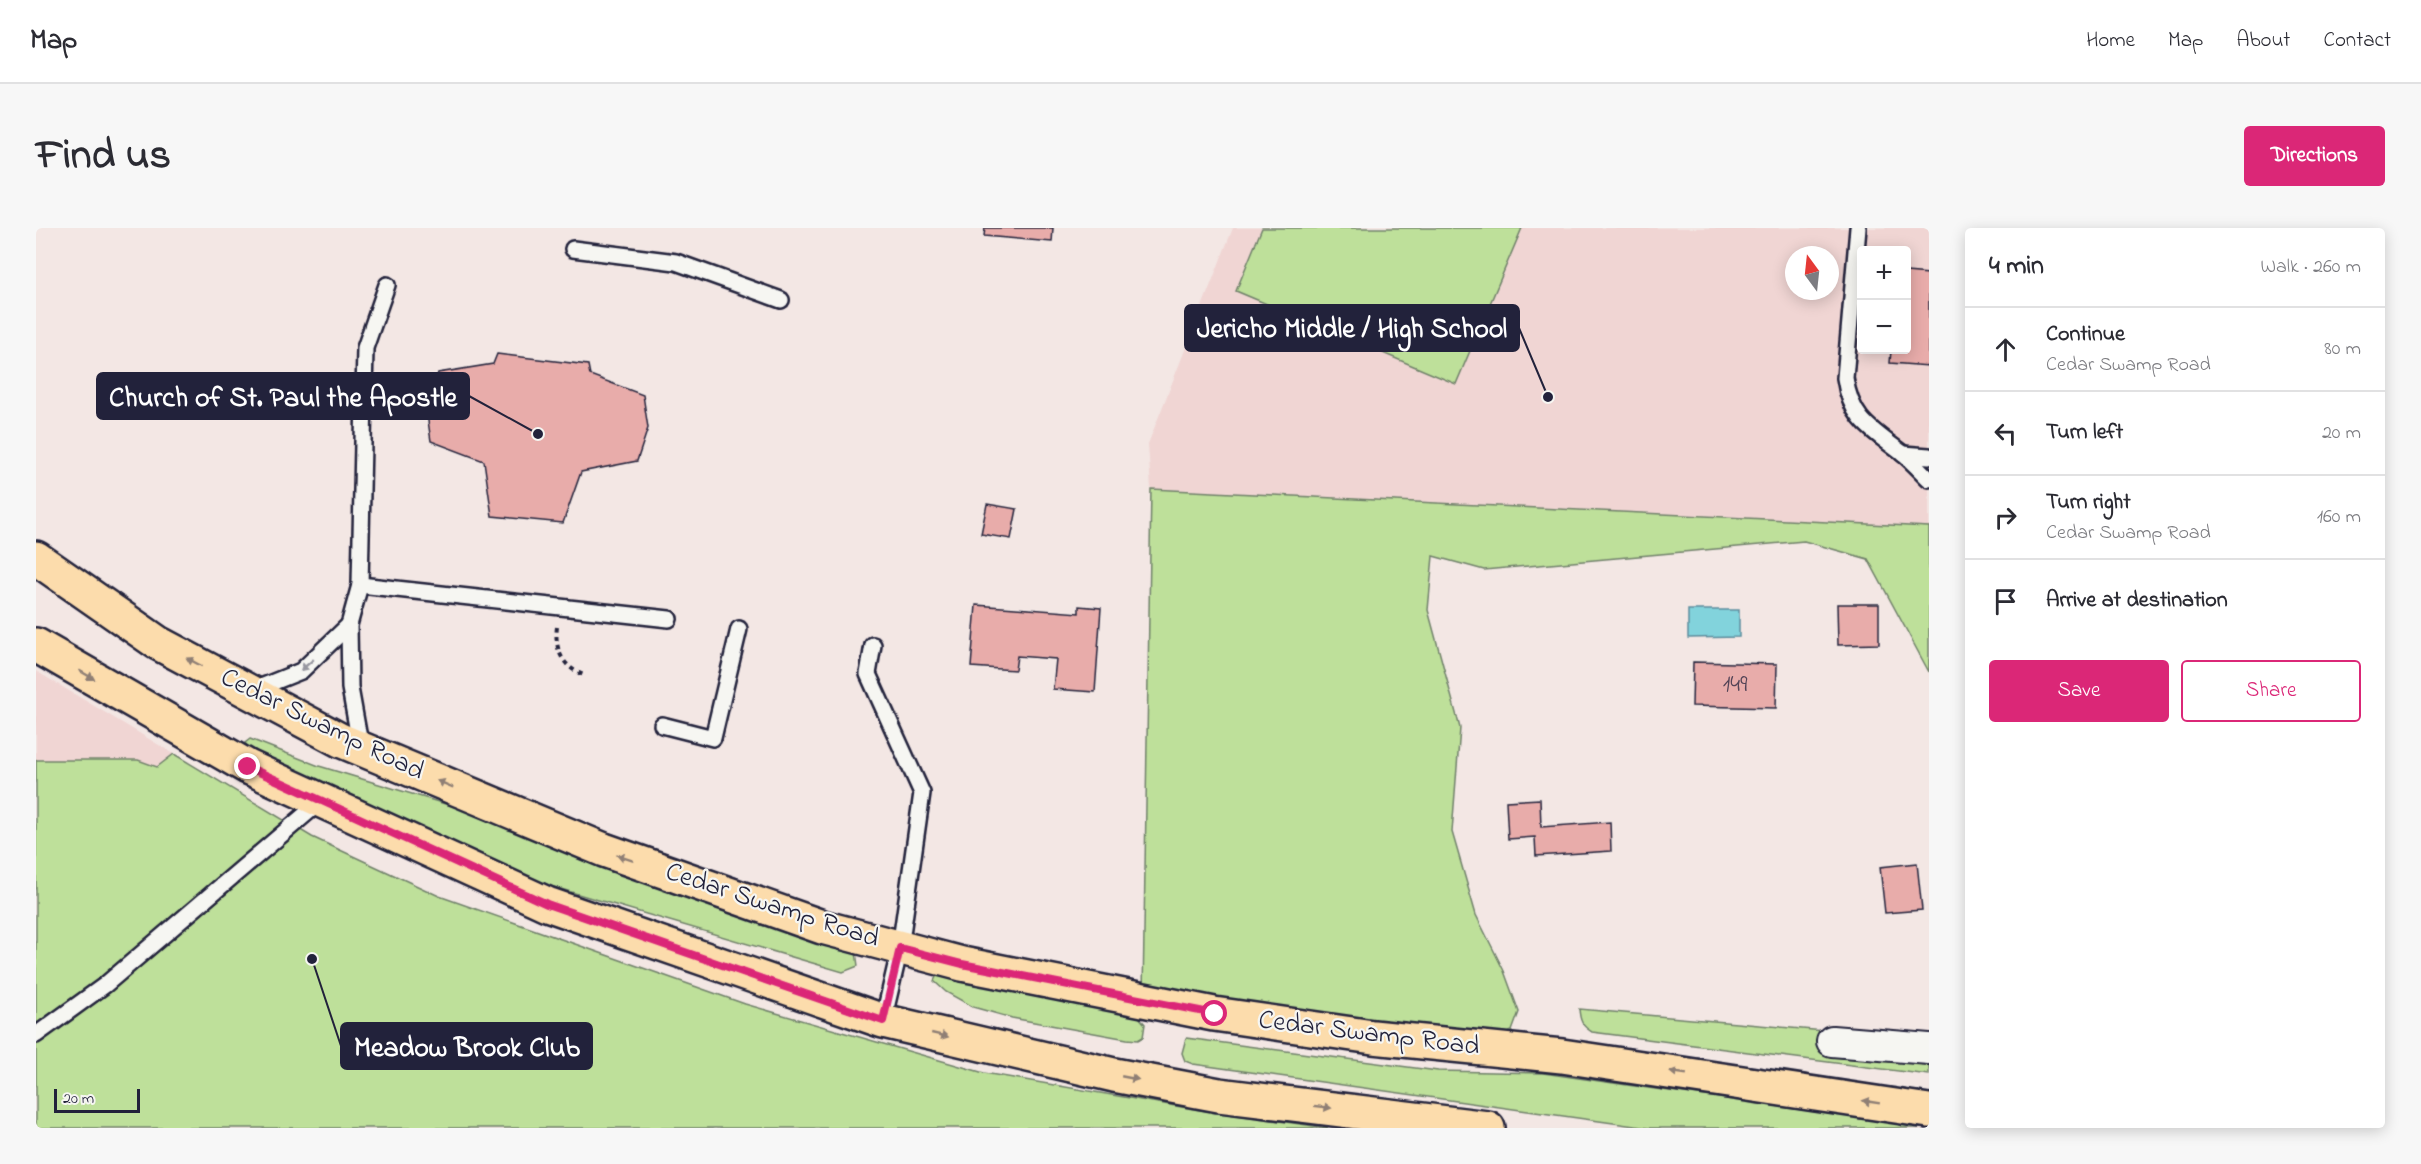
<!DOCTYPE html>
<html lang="en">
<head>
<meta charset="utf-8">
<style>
  :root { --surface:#fff; --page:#f7f7f7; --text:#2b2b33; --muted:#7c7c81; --line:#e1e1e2; --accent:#db2777 }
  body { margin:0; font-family:"Indie Flower",sans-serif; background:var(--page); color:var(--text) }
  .controls { position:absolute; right:18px; top:18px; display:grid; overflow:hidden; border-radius:6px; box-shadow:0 3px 15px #0003 }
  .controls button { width:54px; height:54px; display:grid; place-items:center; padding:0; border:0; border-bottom:2px solid var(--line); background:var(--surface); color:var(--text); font:30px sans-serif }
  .compass { position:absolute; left:1749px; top:18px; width:54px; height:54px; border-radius:50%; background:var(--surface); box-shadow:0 3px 15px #0003; rotate:345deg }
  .scale { position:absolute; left:18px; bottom:15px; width:86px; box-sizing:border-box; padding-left:6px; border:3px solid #22223b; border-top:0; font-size:16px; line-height:21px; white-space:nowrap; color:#22223b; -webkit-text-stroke:4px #f6f6f2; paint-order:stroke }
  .stop { position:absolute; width:18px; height:18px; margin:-14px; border:4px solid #db2777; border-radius:50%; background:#fff }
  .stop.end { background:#db2777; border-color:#fff; box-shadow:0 2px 6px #0008 }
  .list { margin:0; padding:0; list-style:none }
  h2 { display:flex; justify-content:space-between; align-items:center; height:78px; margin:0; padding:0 24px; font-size:26px }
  h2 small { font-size:20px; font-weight:400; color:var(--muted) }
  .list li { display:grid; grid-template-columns:39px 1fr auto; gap:18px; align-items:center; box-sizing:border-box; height:84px; padding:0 24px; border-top:2px solid var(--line) }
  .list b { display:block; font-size:22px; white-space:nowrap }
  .list p { margin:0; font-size:20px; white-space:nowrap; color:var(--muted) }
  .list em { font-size:20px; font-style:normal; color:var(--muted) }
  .actions { display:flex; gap:12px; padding:18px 24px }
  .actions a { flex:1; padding:14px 0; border:2px solid var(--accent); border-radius:6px; text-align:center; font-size:21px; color:var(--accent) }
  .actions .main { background:var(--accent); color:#fff }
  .icon { flex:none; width:33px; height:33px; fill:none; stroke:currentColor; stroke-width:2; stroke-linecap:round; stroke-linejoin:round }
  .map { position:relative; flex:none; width:1893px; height:900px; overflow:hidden; border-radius:6px }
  header { display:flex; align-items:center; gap:36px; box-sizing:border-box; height:84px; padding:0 30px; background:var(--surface); border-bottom:2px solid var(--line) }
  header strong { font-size:28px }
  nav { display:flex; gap:33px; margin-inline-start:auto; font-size:21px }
  .intro { display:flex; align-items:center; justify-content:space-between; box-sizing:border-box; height:144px; padding:0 36px }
  h1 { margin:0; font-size:42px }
  .button { padding:15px 27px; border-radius:6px; background:var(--accent); color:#fff; font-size:21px; font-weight:700 }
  main { display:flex; gap:36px; padding:0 36px }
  aside { flex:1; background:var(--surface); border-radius:6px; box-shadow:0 3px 15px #0003 }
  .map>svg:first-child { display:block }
</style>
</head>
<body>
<header>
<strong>Map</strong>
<nav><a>Home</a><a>Map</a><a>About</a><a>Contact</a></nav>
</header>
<div class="intro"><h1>Find us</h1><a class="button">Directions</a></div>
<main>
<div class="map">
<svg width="1893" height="900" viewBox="0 0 1893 900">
  <rect width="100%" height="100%" fill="#f3e7e4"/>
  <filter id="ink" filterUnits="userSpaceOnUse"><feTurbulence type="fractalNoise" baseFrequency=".0167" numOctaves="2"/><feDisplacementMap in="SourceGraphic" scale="12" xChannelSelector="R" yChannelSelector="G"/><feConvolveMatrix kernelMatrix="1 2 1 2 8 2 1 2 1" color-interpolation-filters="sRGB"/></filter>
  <g filter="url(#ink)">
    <g fill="#f0d5d3" fill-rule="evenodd">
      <path d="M1197,0H1893V299L1115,261L1112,216ZM1826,22H1870V122H1826ZM1758,27H1794V63H1758Z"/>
      <path d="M0,443L138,526L0,634Z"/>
    </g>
    <g fill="#bee09a" stroke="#70816a" stroke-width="1.5">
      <path d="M1226,0H1486L1420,156L1200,63Z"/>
      <path d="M1115,261L1893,299V444L1832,331L1768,313L1448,342L1397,328L1392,382L1424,500L1416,604L1440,687L1468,743L1483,784L1476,803L1455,811L1107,767Z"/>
      <path d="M214,511L283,538L429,582L512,618L814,720L820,724L822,738L807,744L491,651L323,577L212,519L209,515Z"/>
      <path d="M138,526L276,609L403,668L709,776L948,845L1157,881L1292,900H0V532H102L121,539Z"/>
      <path d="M907,744L991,767L1102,788L1109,796L1107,809L1102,812L1091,811L976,790L937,779L910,764L898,753L902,745Z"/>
      <path d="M1543,781L1800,804L1893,836V847L1556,804C1546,798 1544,793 1543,781Z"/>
      <path d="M1150,810L1402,843L1507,845L1893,900H1613L1157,836L1149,833L1146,825Z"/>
    </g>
    <path fill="#82d3dc" stroke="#5c8c9c" stroke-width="1.5" d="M1652,382H1703V409L1652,410Z"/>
    <g fill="#e8acaa" stroke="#22223b" stroke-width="1.5">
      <path d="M949,0H1017L1016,14L948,8Z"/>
      <path d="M1870,44L1893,46V138L1854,135L1855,122H1870Z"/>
      <path d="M461,126L552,137L554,147L607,167L612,200L601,233L545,244L527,295L456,288L448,233L395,213L390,179L402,145L457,136Z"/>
      <path d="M951,276L981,281L975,311L945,306Z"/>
      <path d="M1801,376H1843V416L1802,417Z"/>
      <path d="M940,377L1043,385V378L1065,380L1059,464L1017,461L1020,431L981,428L979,442L935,439Z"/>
      <path d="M1657,434L1741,436L1740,480L1656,478Z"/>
      <path d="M1504,571L1505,599L1574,594L1575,623L1500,628L1499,609L1472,611L1470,573Z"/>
      <path d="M1881,635L1886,682L1849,685L1844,639Z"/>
    </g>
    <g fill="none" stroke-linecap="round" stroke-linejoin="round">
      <defs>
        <g id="service">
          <path d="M1822,0L1809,150C1815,192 1835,201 1866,225C1876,233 1884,242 1893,251"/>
          <path d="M537,21L640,34L745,72"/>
          <path d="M1867,226L1893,228"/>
          <path d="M324,357L633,391"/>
          <path d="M837,417L832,446L886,565L864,720L847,793"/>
          <path d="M215,463L265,443L313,397"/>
          <path d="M626,497L677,510L703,401"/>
          <path d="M325,521L314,460L313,397L324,357L329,120L351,57"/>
          <path d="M0,807L69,757L285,573"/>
        </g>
        <path id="minor" d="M1796,813L1893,821"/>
        <g id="primary">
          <path d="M0,330L122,415L304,512L568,622L786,699L926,736L1178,786L1337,809L1526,828L1893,883"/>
          <path d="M0,417L212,539L511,676L847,793L1078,847L1183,867L1452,900"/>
        </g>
      </defs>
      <use href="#service" stroke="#22223b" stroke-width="20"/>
      <use href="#minor" stroke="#22223b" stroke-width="34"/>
      <use href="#primary" stroke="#22223b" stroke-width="38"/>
      <path stroke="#22223b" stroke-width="4" stroke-dasharray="4.5 4.5" stroke-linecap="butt" d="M521,399C518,421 527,440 548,447"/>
      <use href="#service" stroke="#f6f6f2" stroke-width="15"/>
      <use href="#minor" stroke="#f6f6f2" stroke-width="30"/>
      <use href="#primary" stroke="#fcdcac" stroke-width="33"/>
    </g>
    <defs><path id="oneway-solid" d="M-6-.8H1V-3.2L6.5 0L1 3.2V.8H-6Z" transform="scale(1.5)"/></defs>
    <g fill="#8f7f74">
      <use href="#oneway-solid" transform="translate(158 434) rotate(-152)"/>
      <use href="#oneway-solid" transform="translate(51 447) rotate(30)"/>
      <use href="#oneway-solid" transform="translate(409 556) rotate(-157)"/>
      <use href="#oneway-solid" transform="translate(589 630) rotate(-161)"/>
      <use href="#oneway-solid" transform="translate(904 807) rotate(13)"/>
      <use href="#oneway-solid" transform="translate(1642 845) rotate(-171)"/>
      <use href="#oneway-solid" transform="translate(1094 850) rotate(11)"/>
      <use href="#oneway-solid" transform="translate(1835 874) rotate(-171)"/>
      <use href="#oneway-solid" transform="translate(1287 879) rotate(7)"/>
    </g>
    <use fill="#9797a0" href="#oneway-solid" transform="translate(271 437) rotate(139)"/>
  </g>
  <g fill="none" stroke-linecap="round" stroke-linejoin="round" filter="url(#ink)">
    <path stroke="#db2777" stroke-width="8" d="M212,539L511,676L847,793L864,720L926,736L1179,786"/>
  </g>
  <g text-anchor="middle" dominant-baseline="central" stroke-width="4.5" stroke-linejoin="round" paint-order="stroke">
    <g font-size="24" fill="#544457">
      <text x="1699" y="457">149</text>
    </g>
    <g font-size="27" fill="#22223b" stroke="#f6f6f2">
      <text transform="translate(286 497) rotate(26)">Cedar Swamp Road</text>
      <text transform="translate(736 678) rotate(18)">Cedar Swamp Road</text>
      <text transform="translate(1333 806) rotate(7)">Cedar Swamp Road</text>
    </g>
  </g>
  <path fill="none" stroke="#22223b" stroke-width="2" d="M1512 169L1483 100M502 206L433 168M276 731L305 818"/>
  <g fill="#22223b" stroke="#f6f6f2" stroke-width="2">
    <circle cx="1512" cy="169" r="6"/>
    <circle cx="502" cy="206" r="6"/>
    <circle cx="276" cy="731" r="6"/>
  </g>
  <g fill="#22223b" stroke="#22223b" stroke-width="2">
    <rect x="1149" y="77" width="334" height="46" rx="6"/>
    <rect x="61" y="145" width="372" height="46" rx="6"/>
    <rect x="305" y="795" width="251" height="46" rx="6"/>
  </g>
  <g font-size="28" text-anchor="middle" font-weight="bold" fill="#fff">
    <text x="1316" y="109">Jericho Middle / High School</text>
    <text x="247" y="178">Church of St. Paul the Apostle</text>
    <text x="431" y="828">Meadow Brook Club</text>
  </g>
</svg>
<div class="controls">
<button>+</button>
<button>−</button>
</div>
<svg class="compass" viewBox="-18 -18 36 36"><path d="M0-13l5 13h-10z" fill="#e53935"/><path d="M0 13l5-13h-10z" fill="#7c7c81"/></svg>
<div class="scale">20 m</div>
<div class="stop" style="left:1179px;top:786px"></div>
<div class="stop end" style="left:212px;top:539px"></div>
</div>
<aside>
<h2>4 min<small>Walk · 260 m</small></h2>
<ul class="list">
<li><svg class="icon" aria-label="ahead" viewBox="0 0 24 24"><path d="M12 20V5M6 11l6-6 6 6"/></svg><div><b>Continue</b><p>Cedar Swamp Road</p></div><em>80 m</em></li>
<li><svg class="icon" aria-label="left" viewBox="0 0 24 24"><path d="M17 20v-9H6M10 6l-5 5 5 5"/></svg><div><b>Turn left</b></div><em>20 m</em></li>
<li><svg class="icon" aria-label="right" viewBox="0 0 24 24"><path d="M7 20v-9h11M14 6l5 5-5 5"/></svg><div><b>Turn right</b><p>Cedar Swamp Road</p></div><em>160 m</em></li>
<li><svg class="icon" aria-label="arrive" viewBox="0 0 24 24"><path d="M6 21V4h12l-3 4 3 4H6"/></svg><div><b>Arrive at destination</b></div></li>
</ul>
<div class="actions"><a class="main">Save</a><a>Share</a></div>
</aside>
</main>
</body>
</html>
